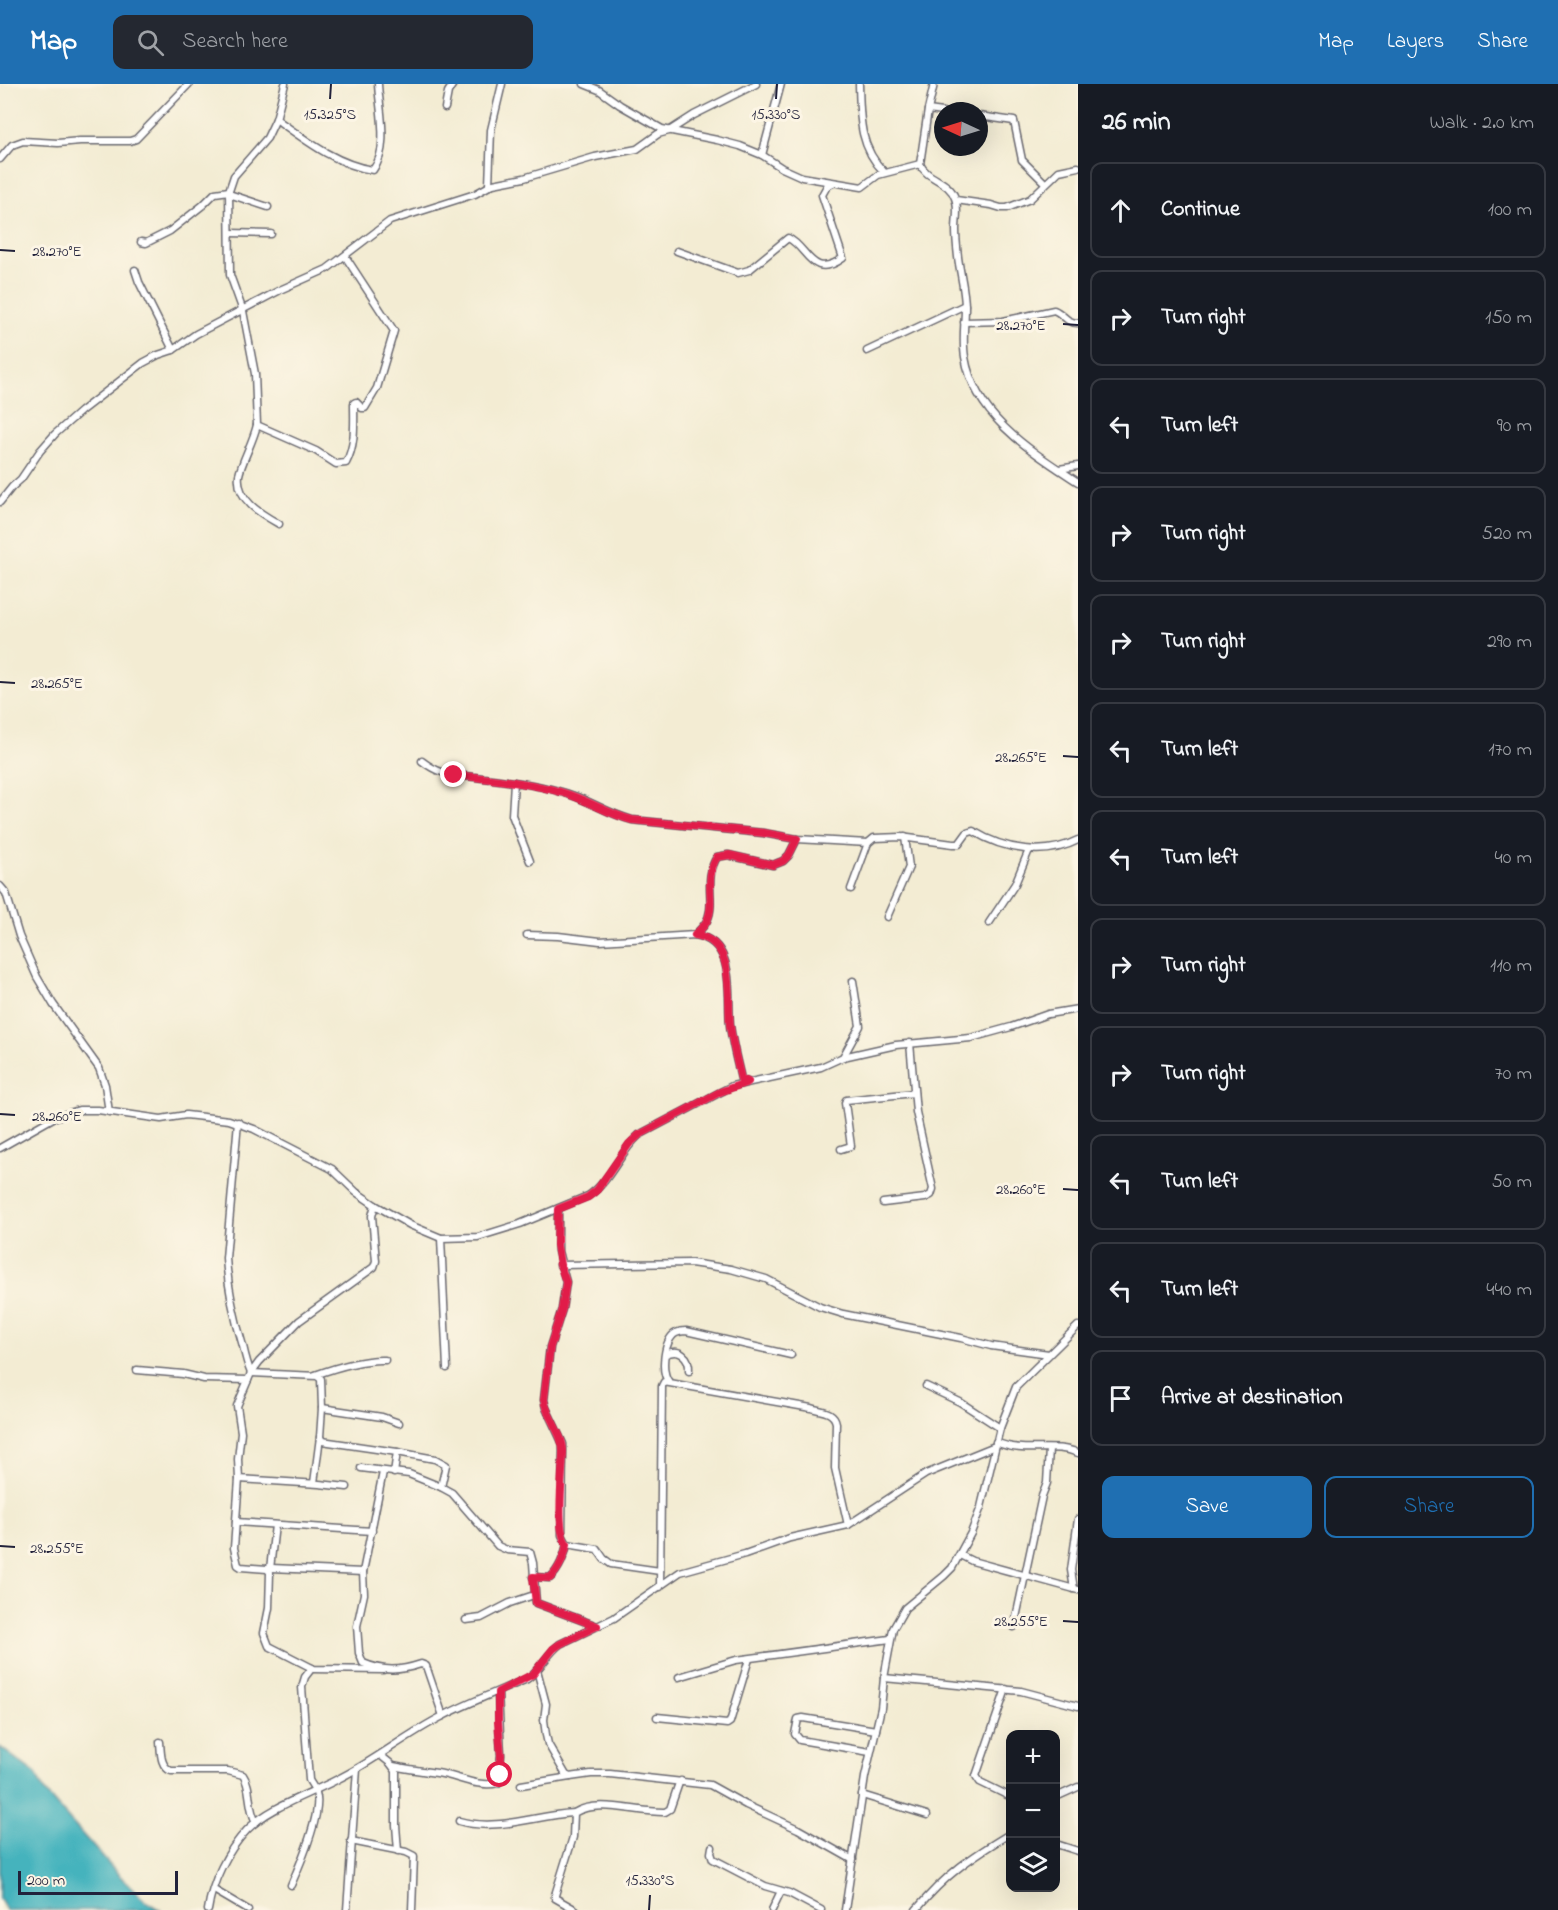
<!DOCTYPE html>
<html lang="en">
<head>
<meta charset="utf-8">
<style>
  :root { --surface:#171b24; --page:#242831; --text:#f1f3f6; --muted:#9ea1a6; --line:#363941; --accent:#1f6fb2 }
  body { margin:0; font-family:"Indie Flower",sans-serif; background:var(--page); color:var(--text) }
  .controls { position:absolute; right:18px; bottom:18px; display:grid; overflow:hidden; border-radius:12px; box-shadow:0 6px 24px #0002 }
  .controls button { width:54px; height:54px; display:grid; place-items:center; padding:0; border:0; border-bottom:2px solid var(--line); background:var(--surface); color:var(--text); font:30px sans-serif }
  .compass { position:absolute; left:934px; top:18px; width:54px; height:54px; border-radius:50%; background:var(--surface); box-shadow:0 6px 24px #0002; rotate:274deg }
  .scale { position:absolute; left:18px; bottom:15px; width:160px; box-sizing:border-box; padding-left:6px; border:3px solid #22223b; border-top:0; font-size:16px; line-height:21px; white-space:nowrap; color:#22223b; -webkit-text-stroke:4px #fcf5e5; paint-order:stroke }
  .stop { position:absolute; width:18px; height:18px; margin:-14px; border:4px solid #e11d48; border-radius:50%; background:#fff }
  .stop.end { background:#e11d48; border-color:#fff; box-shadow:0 2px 6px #0008 }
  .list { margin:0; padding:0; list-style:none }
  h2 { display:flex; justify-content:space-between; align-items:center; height:78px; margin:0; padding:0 24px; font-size:26px }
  h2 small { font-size:20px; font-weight:400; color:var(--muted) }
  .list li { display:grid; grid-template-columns:39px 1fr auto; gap:18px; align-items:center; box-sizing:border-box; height:96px; margin:0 12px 12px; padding:0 12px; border:2px solid var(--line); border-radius:12px }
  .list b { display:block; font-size:22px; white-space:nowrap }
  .list em { font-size:20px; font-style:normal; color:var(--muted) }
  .actions { display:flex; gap:12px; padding:18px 24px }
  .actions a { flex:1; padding:14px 0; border:2px solid var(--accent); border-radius:12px; text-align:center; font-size:21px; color:var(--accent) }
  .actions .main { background:var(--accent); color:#fff }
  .icon { flex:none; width:33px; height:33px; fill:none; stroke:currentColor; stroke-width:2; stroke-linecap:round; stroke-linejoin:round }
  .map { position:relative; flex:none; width:1078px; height:1826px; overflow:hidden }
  header { display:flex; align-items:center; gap:36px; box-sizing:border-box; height:84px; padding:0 30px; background:var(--accent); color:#fff }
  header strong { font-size:28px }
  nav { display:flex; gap:33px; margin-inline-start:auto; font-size:21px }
  .search { width:420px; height:54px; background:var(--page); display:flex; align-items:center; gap:15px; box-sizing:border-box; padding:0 21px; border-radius:12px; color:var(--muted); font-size:22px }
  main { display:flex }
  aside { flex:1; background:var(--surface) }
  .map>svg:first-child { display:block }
</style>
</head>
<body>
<header>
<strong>Map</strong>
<div class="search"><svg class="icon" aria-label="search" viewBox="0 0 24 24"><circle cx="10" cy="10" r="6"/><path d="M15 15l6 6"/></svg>Search here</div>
<nav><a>Map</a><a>Layers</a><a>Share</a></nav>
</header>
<main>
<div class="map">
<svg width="1078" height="1826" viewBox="0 0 1078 1826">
  <rect width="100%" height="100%" fill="#fcf5e5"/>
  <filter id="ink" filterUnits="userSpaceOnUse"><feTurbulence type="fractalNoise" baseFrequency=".0167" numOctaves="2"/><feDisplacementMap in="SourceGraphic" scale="12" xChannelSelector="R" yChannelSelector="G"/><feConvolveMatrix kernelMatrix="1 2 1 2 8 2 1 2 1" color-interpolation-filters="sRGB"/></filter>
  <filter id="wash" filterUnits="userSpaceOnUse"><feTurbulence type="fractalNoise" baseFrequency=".008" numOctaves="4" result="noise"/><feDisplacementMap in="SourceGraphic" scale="24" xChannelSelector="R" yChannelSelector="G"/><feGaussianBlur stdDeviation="1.35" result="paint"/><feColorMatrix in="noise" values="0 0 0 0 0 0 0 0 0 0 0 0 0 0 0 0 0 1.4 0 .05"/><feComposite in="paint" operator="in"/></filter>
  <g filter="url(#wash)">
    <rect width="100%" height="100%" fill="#f3ecd3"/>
    <path fill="#44b3bd" stroke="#336a7c" stroke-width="1.5" d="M0,1663L36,1690L44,1707L115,1787L145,1817L160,1826H6L0,1815Z"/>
  </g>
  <g filter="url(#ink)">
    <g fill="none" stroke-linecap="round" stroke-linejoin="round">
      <defs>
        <g id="minor">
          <path d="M285,0L276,35L267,54L234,92L229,107L230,191L243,227L255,290L257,341L316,367L336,380L346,379C356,360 354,339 354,319L356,318L362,324H365L377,304L394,247L345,172"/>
          <path d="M584,0L599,6L620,21L662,45L717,56L740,62L762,71L782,84L802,93L862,103L878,91L920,80"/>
          <path d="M859,0C860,33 859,63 884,88"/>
          <path d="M934,0L928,26L920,80C927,96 949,96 955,114C959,124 956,135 956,146C956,155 957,164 958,173C960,189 965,207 965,223C965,240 962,256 965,273C975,333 1031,367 1078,398"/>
          <path d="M445,24L448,8L453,0"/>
          <path d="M928,26L943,28"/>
          <path d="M979,32L1014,37L1022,76L1045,99"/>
          <path d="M276,35C304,55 337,81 373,86C390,64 379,24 378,0"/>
          <path d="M762,71L781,0"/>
          <path d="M0,75L12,61L23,57L58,59L80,57H130L136,55L189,0"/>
          <path d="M489,102L491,46L502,0"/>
          <path d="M229,110L268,123"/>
          <path d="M956,116L991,121L1001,124H1007L1030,115L1059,87L1078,83"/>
          <path d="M230,149L271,150"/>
          <path d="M141,158L146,159L170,147L203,121L215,109L229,107"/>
          <path d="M677,167L738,189L749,186L788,154C808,163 811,197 843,174L822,111L827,102L833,99"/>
          <path d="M135,186L139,198L173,266"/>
          <path d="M964,238L1003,237L1054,226C1064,230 1066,239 1078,239"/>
          <path d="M867,267L965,221"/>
          <path d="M257,341C253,358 242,377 239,391C236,416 261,430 279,440"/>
          <path d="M1059,385L1078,382"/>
          <path d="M0,418L12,403L21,395L40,367L55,350L81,327L143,279L158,271L173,266L196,250L282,205L327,185L390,137L475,110L493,100L524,94L595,73L637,65L658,50L669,47L694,31L756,0"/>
          <path d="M422,677C436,688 448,691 465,692C502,696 542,700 577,713C597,721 610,730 632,736L763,749L797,755L868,759L874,754L901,753L953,760H959L967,749L973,747C1004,766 1045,773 1078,756"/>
          <path d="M514,698L512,731L530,777"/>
          <path d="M0,802L6,809L19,852L37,893L53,920L99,984L105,1001L109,1028"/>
          <path d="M851,805L868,759"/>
          <path d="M887,833L909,783L905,753"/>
          <path d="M989,839L1015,800L1029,766"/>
          <path d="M527,851L558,852L600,857L695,851C737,858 727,909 730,941C732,959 737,977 741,995L747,998"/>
          <path d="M695,851C698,848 702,844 705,840C718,821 702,797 717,773L728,771L773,781L783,777L789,771L797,755"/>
          <path d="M843,973L860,942L853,897"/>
          <path d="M238,1038L226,1174C228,1204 234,1233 243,1262C245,1271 247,1280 251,1289L317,1292L321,1295L322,1324L320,1353L322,1357L397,1368L435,1375L446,1381L441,1403"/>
          <path d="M0,1064L53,1034L79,1026H98L161,1035L186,1031L229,1036L254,1045L332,1085L356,1108L375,1121L410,1141L441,1154L478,1153L520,1140L588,1112C610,1098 619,1069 639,1051L732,1002L821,983L843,973L896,961L971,954L1011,943L1048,930L1078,925"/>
          <path d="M841,1065L851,1062L845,1019L846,1016L914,1009"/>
          <path d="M883,1119L925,1114L931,1111L933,1105L916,1028L910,959"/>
          <path d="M375,1121L372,1132L376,1177L374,1183L299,1237L259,1278L251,1289L237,1322L241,1348L238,1375L239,1395L234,1464L238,1481L241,1483L267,1485L270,1488L269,1524L264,1549L269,1562L314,1585L383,1586"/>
          <path d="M558,1125V1167L566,1198L562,1225L550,1263L544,1316L546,1324L563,1360L562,1451L567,1460L597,1465L604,1475L611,1480L660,1487"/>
          <path d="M441,1154L447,1284"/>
          <path d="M560,1181L691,1179L731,1185L766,1195L820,1223L843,1230L961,1254L991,1262L1049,1270"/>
          <path d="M666,1270C679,1264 690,1272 689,1287"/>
          <path d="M137,1286L183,1290L204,1295L248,1296"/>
          <path d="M315,1291C337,1283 362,1275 385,1276"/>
          <path d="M669,1298C660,1288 664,1255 676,1249C678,1248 684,1247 686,1247L791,1271"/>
          <path d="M926,1302L960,1318L1000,1344"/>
          <path d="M322,1324L382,1333L399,1339"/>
          <path d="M996,1358C1025,1371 1053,1358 1078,1369"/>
          <path d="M361,1384L409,1390L441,1403L452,1409L498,1462L507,1466L530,1468L533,1479L536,1519L597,1542"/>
          <path d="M383,1388L363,1488L364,1510L357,1542L359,1569L363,1579C384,1588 400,1587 421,1580L426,1582L443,1632"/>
          <path d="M394,1389L397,1368"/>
          <path d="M239,1395L319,1400L347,1403"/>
          <path d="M314,1399L320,1353"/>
          <path d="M236,1438L372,1447"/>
          <path d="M960,1471L972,1477L1078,1506"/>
          <path d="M271,1484L363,1488"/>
          <path d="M270,1485L275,1441"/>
          <path d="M533,1493L550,1494C559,1486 565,1471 567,1460"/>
          <path d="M660,1503L662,1302L664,1298L811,1324C821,1327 834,1327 836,1339L835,1384L848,1441"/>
          <path d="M1074,1505L1071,1486L1078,1435"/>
          <path d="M466,1536L481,1534L510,1519L534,1511"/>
          <path d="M1014,1543L1042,1412L1047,1399L1049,1365"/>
          <path d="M537,1586L546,1620L544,1636L546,1651L548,1660L566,1691L570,1693L591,1690H610L710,1701L746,1721L798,1745L853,1776"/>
          <path d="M679,1593L736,1576L890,1555"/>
          <path d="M884,1594L1021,1607L1078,1622"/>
          <path d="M1006,1605L976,1692L980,1698L1011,1713"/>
          <path d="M657,1633L727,1640L730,1638L749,1575"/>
          <path d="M160,1658C161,1669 160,1682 171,1687H228L243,1691C252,1704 247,1723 256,1738"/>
          <path d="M870,1668L800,1656L795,1650L798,1635L803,1634L876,1646"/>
          <path d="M380,1671L390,1679L396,1687V1741L398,1767"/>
          <path d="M393,1682C408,1685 422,1687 437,1689C458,1692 477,1704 498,1699L501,1671L498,1608"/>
          <path d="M521,1701L570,1693"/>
          <path d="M862,1711L927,1731"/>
          <path d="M1056,1713L1078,1703"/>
          <path d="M459,1737C497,1748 536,1731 574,1729"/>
          <path d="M351,1757L406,1768L414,1772L412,1826"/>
          <path d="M1056,1760L1078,1767"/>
          <path d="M712,1763L711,1769L713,1775L765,1802L789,1809L821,1826"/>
          <path d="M291,1801C299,1783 323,1727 316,1709C315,1705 311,1700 309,1696L302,1603L305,1593L312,1584"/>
          <path d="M214,1806L248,1826"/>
          <path d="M208,1826C212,1798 227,1767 247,1746C269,1723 310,1710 338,1695C375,1677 407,1650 443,1632C470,1618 499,1607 527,1595C540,1586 547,1570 560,1560L614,1534L680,1488L745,1470L790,1454L848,1441L926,1390L995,1362"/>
          <path d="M347,1826L357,1685"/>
          <path d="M576,1826L555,1814V1811L573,1753L574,1729C598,1714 638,1729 665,1728L670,1725L679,1699L681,1697"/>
          <path d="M772,1826L781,1807"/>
          <path d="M845,1826L865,1693L881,1624L884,1594L893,1545L905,1524L944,1492L952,1484L971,1449L981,1423L1000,1344L1016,1303L1078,1242"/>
          <path d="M916,1826C946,1790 971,1773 1011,1749"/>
        </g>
      </defs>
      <use href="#minor" stroke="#6b6970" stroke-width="9"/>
      <use href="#minor" stroke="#fff" stroke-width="6"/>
    </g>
  </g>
  <g fill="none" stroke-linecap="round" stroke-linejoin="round" filter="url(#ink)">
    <path stroke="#e11d48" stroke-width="8" d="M454,691C491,695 528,698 564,709C588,716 608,730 632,736L764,749L797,755L789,771L783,777L773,781L729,771L717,773C702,797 718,821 705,840C702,844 698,848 695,851C736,857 727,909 730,941C732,959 737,977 741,995L748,998L720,1008L639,1051L629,1060L597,1106L588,1113L558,1125L557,1161L560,1181L566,1198L562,1225L550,1263L544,1316C547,1333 564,1352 563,1368C563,1387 555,1448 567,1460C565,1471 559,1486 550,1494L533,1493L536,1519L597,1542L560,1560L553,1565L533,1590L498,1608V1638L501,1671L500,1691"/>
  </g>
  <path fill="none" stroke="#22223b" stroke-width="2" d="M330,15L331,0M776,15L777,0M0,166L15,167M1063,240L1078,241M0,598L15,599M1063,672L1078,673M0,1030L15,1031M1063,1105L1078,1106M0,1462L15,1463M1063,1537L1078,1538M649,1826L650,1811"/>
  <g font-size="15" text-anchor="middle" fill="#22223b" stroke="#fcf5e5" stroke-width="6" stroke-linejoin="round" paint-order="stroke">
    <text x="330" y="35">15.325°S</text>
    <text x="776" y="35">15.330°S</text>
    <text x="57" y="172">28.270°E</text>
    <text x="1021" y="246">28.270°E</text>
    <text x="57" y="604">28.265°E</text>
    <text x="1021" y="678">28.265°E</text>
    <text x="57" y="1037">28.260°E</text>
    <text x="1021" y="1110">28.260°E</text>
    <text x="57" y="1469">28.255°E</text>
    <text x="1021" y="1542">28.255°E</text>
    <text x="650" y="1801">15.330°S</text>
  </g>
</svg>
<div class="controls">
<button>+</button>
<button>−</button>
<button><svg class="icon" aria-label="layers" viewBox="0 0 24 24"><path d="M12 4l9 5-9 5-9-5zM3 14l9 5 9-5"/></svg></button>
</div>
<svg class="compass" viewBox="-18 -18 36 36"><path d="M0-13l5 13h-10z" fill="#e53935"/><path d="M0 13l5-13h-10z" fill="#9ea1a6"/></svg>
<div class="scale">200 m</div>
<div class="stop" style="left:500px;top:1691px"></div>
<div class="stop end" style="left:454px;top:691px"></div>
</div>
<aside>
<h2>26 min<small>Walk · 2.0 km</small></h2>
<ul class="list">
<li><svg class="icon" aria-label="ahead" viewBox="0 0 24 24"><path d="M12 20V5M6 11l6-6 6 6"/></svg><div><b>Continue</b></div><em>100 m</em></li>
<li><svg class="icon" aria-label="right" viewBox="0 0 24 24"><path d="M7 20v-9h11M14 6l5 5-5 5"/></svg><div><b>Turn right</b></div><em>150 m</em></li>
<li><svg class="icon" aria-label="left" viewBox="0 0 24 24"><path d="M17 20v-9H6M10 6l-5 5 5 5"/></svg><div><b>Turn left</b></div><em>90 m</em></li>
<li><svg class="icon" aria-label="right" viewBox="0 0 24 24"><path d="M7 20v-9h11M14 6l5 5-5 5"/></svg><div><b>Turn right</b></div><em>520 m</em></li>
<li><svg class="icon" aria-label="right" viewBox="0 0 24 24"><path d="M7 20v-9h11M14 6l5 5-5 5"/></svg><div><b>Turn right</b></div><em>290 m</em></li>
<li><svg class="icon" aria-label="left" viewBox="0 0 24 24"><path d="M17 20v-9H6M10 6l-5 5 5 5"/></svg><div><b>Turn left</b></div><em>170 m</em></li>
<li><svg class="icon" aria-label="left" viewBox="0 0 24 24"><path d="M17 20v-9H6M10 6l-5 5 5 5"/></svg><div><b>Turn left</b></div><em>40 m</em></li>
<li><svg class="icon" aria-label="right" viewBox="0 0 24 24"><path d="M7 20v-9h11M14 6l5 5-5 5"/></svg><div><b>Turn right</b></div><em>110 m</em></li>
<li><svg class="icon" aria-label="right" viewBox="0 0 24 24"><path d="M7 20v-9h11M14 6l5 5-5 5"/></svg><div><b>Turn right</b></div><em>70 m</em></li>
<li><svg class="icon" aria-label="left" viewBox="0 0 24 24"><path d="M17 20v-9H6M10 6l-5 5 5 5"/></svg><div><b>Turn left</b></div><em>50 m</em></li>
<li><svg class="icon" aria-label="left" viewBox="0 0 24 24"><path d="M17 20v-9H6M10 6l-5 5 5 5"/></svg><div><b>Turn left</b></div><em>440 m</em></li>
<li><svg class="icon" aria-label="arrive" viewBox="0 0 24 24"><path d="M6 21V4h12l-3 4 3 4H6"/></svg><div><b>Arrive at destination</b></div></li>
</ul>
<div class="actions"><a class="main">Save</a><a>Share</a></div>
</aside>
</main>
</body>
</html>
